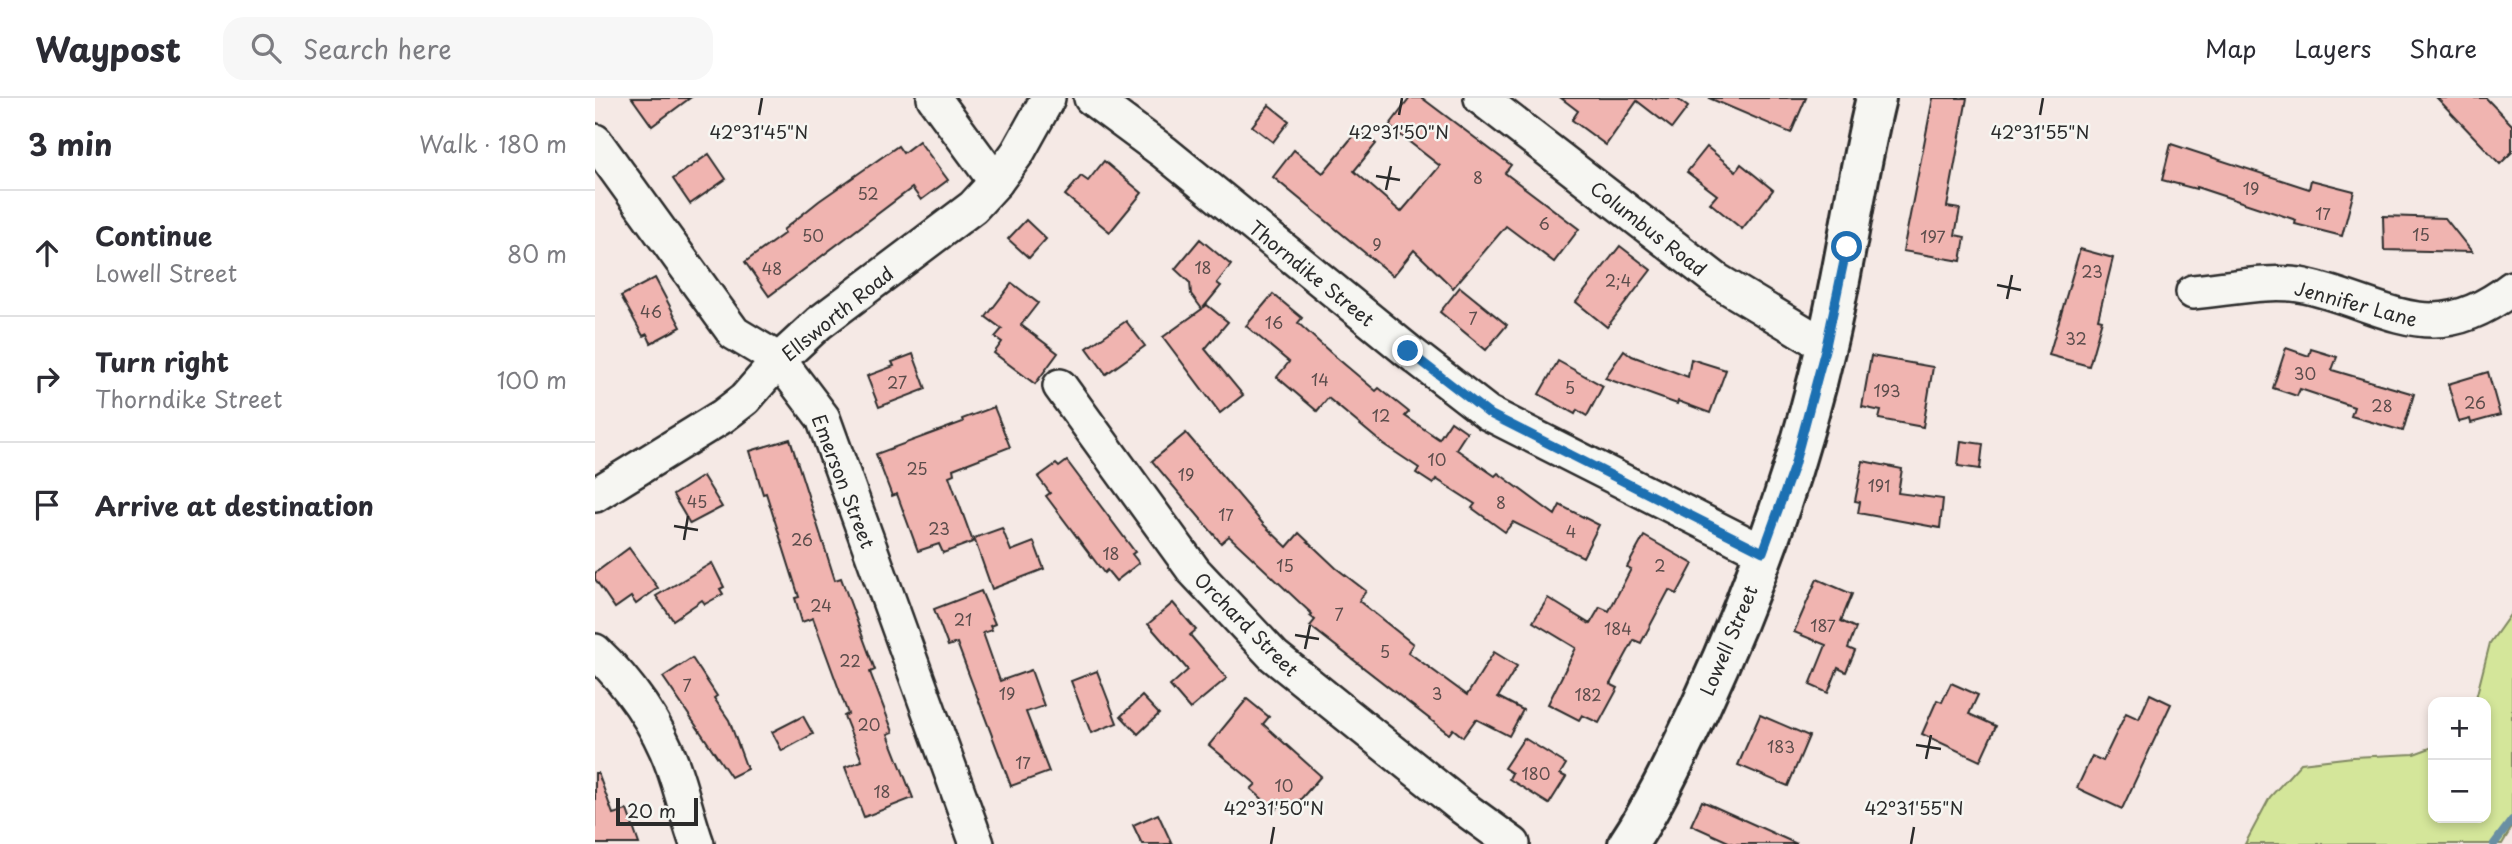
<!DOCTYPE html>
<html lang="en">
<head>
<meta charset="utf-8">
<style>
  :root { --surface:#fff; --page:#f7f7f7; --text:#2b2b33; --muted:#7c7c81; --line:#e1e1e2 }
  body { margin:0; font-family:"Playpen Sans",sans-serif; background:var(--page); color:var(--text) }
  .controls { position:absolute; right:21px; bottom:21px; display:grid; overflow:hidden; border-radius:14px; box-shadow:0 4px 10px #0003 }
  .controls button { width:63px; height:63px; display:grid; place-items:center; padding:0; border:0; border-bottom:2px solid var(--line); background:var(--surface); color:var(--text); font:35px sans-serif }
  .scale { position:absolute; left:21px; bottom:18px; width:82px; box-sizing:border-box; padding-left:7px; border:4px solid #2b2b2b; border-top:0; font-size:19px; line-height:24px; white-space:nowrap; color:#2b2b2b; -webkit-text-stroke:5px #f6f6f2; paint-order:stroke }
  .stop { position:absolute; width:21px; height:21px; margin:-16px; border:5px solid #1f6fb2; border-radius:50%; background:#fff }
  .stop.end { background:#1f6fb2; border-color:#fff; box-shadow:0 2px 7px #0008 }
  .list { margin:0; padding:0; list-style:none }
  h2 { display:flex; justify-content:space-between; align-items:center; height:91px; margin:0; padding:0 28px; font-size:30px }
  h2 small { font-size:23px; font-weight:400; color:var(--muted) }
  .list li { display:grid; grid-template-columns:46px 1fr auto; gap:21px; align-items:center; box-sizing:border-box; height:126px; padding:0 28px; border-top:2px solid var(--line) }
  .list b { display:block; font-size:26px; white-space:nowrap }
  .list p { margin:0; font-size:23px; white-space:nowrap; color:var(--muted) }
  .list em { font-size:23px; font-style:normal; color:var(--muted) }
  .icon { flex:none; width:38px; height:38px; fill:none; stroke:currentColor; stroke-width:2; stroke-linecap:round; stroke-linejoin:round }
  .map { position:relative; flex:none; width:1917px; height:746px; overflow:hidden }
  header { display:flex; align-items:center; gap:42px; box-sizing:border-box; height:98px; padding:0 35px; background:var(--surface); border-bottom:2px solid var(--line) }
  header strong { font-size:33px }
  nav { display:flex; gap:38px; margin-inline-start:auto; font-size:24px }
  .search { width:490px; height:63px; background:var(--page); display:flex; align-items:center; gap:18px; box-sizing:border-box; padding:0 24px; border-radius:21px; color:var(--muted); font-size:26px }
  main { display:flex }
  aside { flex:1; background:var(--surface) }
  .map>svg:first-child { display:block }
</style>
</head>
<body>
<header>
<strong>Waypost</strong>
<div class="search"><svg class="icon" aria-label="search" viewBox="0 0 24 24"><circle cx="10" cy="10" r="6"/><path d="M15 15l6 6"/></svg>Search here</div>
<nav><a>Map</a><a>Layers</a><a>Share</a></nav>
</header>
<main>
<aside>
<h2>3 min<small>Walk · 180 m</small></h2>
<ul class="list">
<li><svg class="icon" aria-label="ahead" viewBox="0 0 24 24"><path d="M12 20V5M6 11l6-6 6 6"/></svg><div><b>Continue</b><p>Lowell Street</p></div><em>80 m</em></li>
<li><svg class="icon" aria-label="right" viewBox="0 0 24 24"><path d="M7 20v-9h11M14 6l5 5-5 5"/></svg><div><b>Turn right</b><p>Thorndike Street</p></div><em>100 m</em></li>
<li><svg class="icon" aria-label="arrive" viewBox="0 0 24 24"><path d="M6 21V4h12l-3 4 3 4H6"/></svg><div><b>Arrive at destination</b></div></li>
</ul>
</aside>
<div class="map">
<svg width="1917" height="746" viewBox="0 0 1917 746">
  <rect width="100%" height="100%" fill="#f5e9e5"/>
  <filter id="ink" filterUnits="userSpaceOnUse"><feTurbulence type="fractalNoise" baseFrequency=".0143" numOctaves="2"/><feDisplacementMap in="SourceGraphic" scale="14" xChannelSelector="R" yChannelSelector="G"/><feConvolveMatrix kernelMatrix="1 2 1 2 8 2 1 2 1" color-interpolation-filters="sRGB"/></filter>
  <g filter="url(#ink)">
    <path fill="#d4e69a" stroke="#808862" stroke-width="2" d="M1917,514V729L1907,746H1650L1675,699L1706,665L1758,659L1819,656L1838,649V720H1891V604H1880L1895,545Z"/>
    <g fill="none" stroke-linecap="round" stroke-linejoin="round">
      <path stroke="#698fa3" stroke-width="8" d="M1899,746L1917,722"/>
    </g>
    <g fill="#f0b4b0" stroke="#2b2b2b" stroke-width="2">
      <path d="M37,0H95L57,28Z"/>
      <path d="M815,0H827L916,67L910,75L984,131L959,164L911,128L858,190L819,152L798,178L678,79L699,52L728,75L763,32L781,46L759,73L806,114L845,68L794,28Z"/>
      <path d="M966,0H1081L1093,9L1077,30L1042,3L1011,47L977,22L983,13Z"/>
      <path d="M1114,0H1211L1196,35Z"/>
      <path d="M1338,0H1372L1352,109L1365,111L1360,137L1370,139L1366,163L1308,153Z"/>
      <path d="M1842,0H1891L1917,27V54L1905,66Z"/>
      <path d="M674,7L694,23L678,44L657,28Z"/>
      <path d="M324,43L353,82L326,102L317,90L174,198L150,164L190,135L188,132L224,103L267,73L303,48L308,55Z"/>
      <path d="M1576,46L1714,91L1716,82L1759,93L1747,138L1700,126L1701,122L1601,89V91L1567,82Z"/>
      <path d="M1112,49L1141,73L1146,66L1178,92L1147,131L1115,105L1122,97L1092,74Z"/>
      <path d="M114,56L131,81L95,106L78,81Z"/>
      <path d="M509,63L547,95L515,134L470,97L486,78L493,83Z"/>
      <path d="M1788,118L1850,120L1877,154L1789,152Z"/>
      <path d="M431,122L451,141L434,160L413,141Z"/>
      <path d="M605,141L636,167L622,185L626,188L608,210L612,207L633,224L610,251L648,297L625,315L568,239L607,211L596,196L595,185L580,171Z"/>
      <path d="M1025,148L1056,172L1012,229L981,204Z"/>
      <path d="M1485,151L1518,160L1503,221L1507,222L1494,268L1454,257Z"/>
      <path d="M60,180L86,229L56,245L52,236L48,238L26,198Z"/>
      <path d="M417,185L443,205L426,227L463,255L440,286L399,255L407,244L400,239L407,231L391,219Z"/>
      <path d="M865,189L912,227L891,252L845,214Z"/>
      <path d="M678,196L707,220L703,225L736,255L781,293L784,290L814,314L810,318L844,341L856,323L872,334L861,351L900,378L903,375L960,417L965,407L1004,427L988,459L918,424L910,434L877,410L880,406L841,381L838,386L821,375L824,370L788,346L733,300L722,313L682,279L694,264L651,228Z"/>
      <path d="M531,223L550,248L511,276L492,250Z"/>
      <path d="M1691,250L1714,258L1716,251L1742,259L1737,272L1819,296L1808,333L1756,318L1759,309L1705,291L1702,298L1678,290Z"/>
      <path d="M1029,252L1037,258L1093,279L1096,261L1131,272L1115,315L1083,303L1082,306L1010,280Z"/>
      <path d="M318,256L331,291L284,309L272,278L299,268L297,264Z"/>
      <path d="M1276,258L1338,269L1328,329L1284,321L1286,313L1267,309Z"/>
      <path d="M963,263L1008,288L992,318L982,312L980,316L944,296Z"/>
      <path d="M1893,274L1905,317L1876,325L1875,321L1864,324L1853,286Z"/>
      <path d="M399,309L415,349L358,371L359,376L354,378L378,444L348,455L344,446L323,453L302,396L297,398L281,356L368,324L367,321Z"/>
      <path d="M591,335L669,427L692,449L704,435L741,470L771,493L764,503L818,546L813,554L872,597L899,554L922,568L903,599L928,612L914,638L881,621L868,639L858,631L854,636L715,528L720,522L715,518L717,516L634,438L626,445L557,363Z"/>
      <path d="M195,341L240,482L246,480L280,572L275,574L298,634L293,636L318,700L269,719L250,669L267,663L249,618L253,616L218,520L207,524L200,500L204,499L171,395L168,396L155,353Z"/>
      <path d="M1366,343L1388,346L1385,371L1363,368Z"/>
      <path d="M472,363L540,454L537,456L544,465L521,483L512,472L509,475L451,398L455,395L443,379L461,366L464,369Z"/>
      <path d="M1268,363L1307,371L1303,395L1348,401L1345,430L1263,415L1265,404L1260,403Z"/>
      <path d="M108,378L127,409L95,426L78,397Z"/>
      <path d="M407,430L416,453L439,444L449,471L397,491L379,440Z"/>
      <path d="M1049,438L1098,466L1082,496L1074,492L1046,545L1039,542L1015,586L1023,590L1004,625L987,617L984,622L953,606L981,550L938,524L953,500L995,526L1005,509L1014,513L1036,471L1032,469Z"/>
      <path d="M34,450L63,490L41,506L36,499L20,510L0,481V475Z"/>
      <path d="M117,465L129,489L125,491L128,496L110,506L107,502L78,522L61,498Z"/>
      <path d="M1222,481L1257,496L1246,523L1261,530L1253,550L1260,553L1251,574L1243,570L1233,595L1215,587L1231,547L1199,534Z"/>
      <path d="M386,493L400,526L395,528L397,532L388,535L405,583L436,572L449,608L431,614L454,674L416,688L362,545L353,548L339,511Z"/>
      <path d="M578,505L601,532L595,537L632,580L595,611L575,588L593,572L553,526Z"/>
      <path d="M97,560L122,598L119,600L134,622L152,671L136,679L68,579Z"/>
      <path d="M502,573L522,625L496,635L476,583Z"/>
      <path d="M1356,585L1383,597L1374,616L1401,628L1385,663L1327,636L1342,602L1347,604Z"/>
      <path d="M1555,596L1576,606L1527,711L1482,690L1497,658L1508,663L1531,615L1544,621Z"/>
      <path d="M547,598L564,616L543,636L526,618Z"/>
      <path d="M652,601L674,619L668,626L726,678L698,710L689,702L680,712L656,691L661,686L614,647Z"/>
      <path d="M1165,617L1214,638L1193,688L1143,667Z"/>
      <path d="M208,618L218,636L187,653L177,634Z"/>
      <path d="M929,640L971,666L965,676L971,679L954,706L914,681L917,675L909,670Z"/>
      <path d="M0,675H3L18,716L32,712L44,746H0Z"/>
      <path d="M1107,703L1202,746H1138L1096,727Z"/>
      <path d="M563,716L577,746H547L538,727Z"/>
    </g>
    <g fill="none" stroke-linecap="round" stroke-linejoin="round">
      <defs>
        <g id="street">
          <path d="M339,0L401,84"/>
          <path d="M496,0L569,54L813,253L893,315L1168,454"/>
          <path d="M886,0L1123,183L1231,248"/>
          <path d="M0,43L139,235L184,262L228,320L382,746"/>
          <path d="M1598,194C1633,191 1675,181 1710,188C1794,207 1836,253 1917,190"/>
          <path d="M465,288L599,473L679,558L867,709L918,746"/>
          <path d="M0,397L128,318L150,301L184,262L224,225L378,109L401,84L423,54L453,0"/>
          <path d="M0,553C33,584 63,626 78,669C87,694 93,721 102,746"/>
        </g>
        <path id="primary" d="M1033,746C1061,704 1083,656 1105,610C1159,493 1203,370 1232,244C1251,163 1261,81 1281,0"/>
      </defs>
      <use href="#street" stroke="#2b2b2b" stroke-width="38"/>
      <use href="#primary" stroke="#2b2b2b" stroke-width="44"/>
      <use href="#street" stroke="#f6f6f2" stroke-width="33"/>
      <use href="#primary" stroke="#f6f6f2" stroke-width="38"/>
    </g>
  </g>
  <g fill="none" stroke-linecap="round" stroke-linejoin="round" filter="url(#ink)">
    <path stroke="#1f6fb2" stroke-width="9" d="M813,253L893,315L1168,454L1199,368L1231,248L1252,149"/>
  </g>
  <path fill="none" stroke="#2b2b2b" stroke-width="2.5" d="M164,17L167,0M804,17L807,0M1445,17L1448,0M781,78L805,82M791,92L796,68M1402,187L1426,192M1412,201L1417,177M79,428L103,432M89,442L93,418M700,537L724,541M710,551L715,527M1321,647L1346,651M1331,661L1336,637M676,746L679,729M1316,746L1319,729"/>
  <g text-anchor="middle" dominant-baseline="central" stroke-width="5" stroke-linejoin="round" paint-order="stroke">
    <g font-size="16" fill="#5c4d4c">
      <text x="883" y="79">8</text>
      <text x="1656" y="90">19</text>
      <text x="273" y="95">52</text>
      <text x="1728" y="115">17</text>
      <text x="949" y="125">6</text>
      <text x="1826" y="136">15</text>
      <text x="218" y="137">50</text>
      <text x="1338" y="138">197</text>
      <text x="782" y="146">9</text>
      <text x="608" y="169">18</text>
      <text x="177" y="170">48</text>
      <text x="1497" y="173">23</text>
      <text x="1023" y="182">2;4</text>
      <text x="56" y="213">46</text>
      <text x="878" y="220">7</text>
      <text x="679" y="224">16</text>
      <text x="1481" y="240">32</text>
      <text x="1710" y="275">30</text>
      <text x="725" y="281">14</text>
      <text x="302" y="284">27</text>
      <text x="975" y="289">5</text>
      <text x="1292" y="292">193</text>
      <text x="1880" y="304">26</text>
      <text x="1787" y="307">28</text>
      <text x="786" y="317">12</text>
      <text x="842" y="361">10</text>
      <text x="322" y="370">25</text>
      <text x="591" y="376">19</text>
      <text x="1284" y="387">191</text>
      <text x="102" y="403">45</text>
      <text x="906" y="404">8</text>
      <text x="631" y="416">17</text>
      <text x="344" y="430">23</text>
      <text x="976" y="433">4</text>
      <text x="207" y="441">26</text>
      <text x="516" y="455">18</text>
      <text x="690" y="467">15</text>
      <text x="1065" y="467">2</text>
      <text x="226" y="507">24</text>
      <text x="744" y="516">7</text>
      <text x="368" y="521">21</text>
      <text x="1228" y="527">187</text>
      <text x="1023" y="530">184</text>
      <text x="790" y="553">5</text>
      <text x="255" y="562">22</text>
      <text x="92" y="587">7</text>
      <text x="412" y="595">19</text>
      <text x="842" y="595">3</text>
      <text x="993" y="596">182</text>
      <text x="274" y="626">20</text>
      <text x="1186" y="648">183</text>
      <text x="428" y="664">17</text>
      <text x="941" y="675">180</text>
      <text x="689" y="687">10</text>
      <text x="287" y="693">18</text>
    </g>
    <g font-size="19" fill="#2b2b2b" stroke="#f6f6f2">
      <text transform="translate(1054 130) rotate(38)">Columbus Road</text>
      <text transform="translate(717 175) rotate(39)">Thorndike Street</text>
      <text transform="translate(1761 205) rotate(15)">Jennifer Lane</text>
      <text transform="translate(242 215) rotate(-39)">Ellsworth Road</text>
      <text transform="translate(249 383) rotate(69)">Emerson Street</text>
      <text transform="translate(652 526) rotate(45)">Orchard Street</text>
      <text transform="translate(1133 542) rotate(-67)">Lowell Street</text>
    </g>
  </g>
  <g font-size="18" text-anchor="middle" fill="#2b2b2b" stroke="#f6f6f2" stroke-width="5" stroke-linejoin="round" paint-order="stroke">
    <text x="164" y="41">42°31'45"N</text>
    <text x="804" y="41">42°31'50"N</text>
    <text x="1445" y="41">42°31'55"N</text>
    <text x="679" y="717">42°31'50"N</text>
    <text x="1319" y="717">42°31'55"N</text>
  </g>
</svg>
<div class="controls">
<button>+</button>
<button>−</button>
</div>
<div class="scale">20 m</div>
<div class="stop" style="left:1252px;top:149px"></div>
<div class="stop end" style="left:813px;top:253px"></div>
</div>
</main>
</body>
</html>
